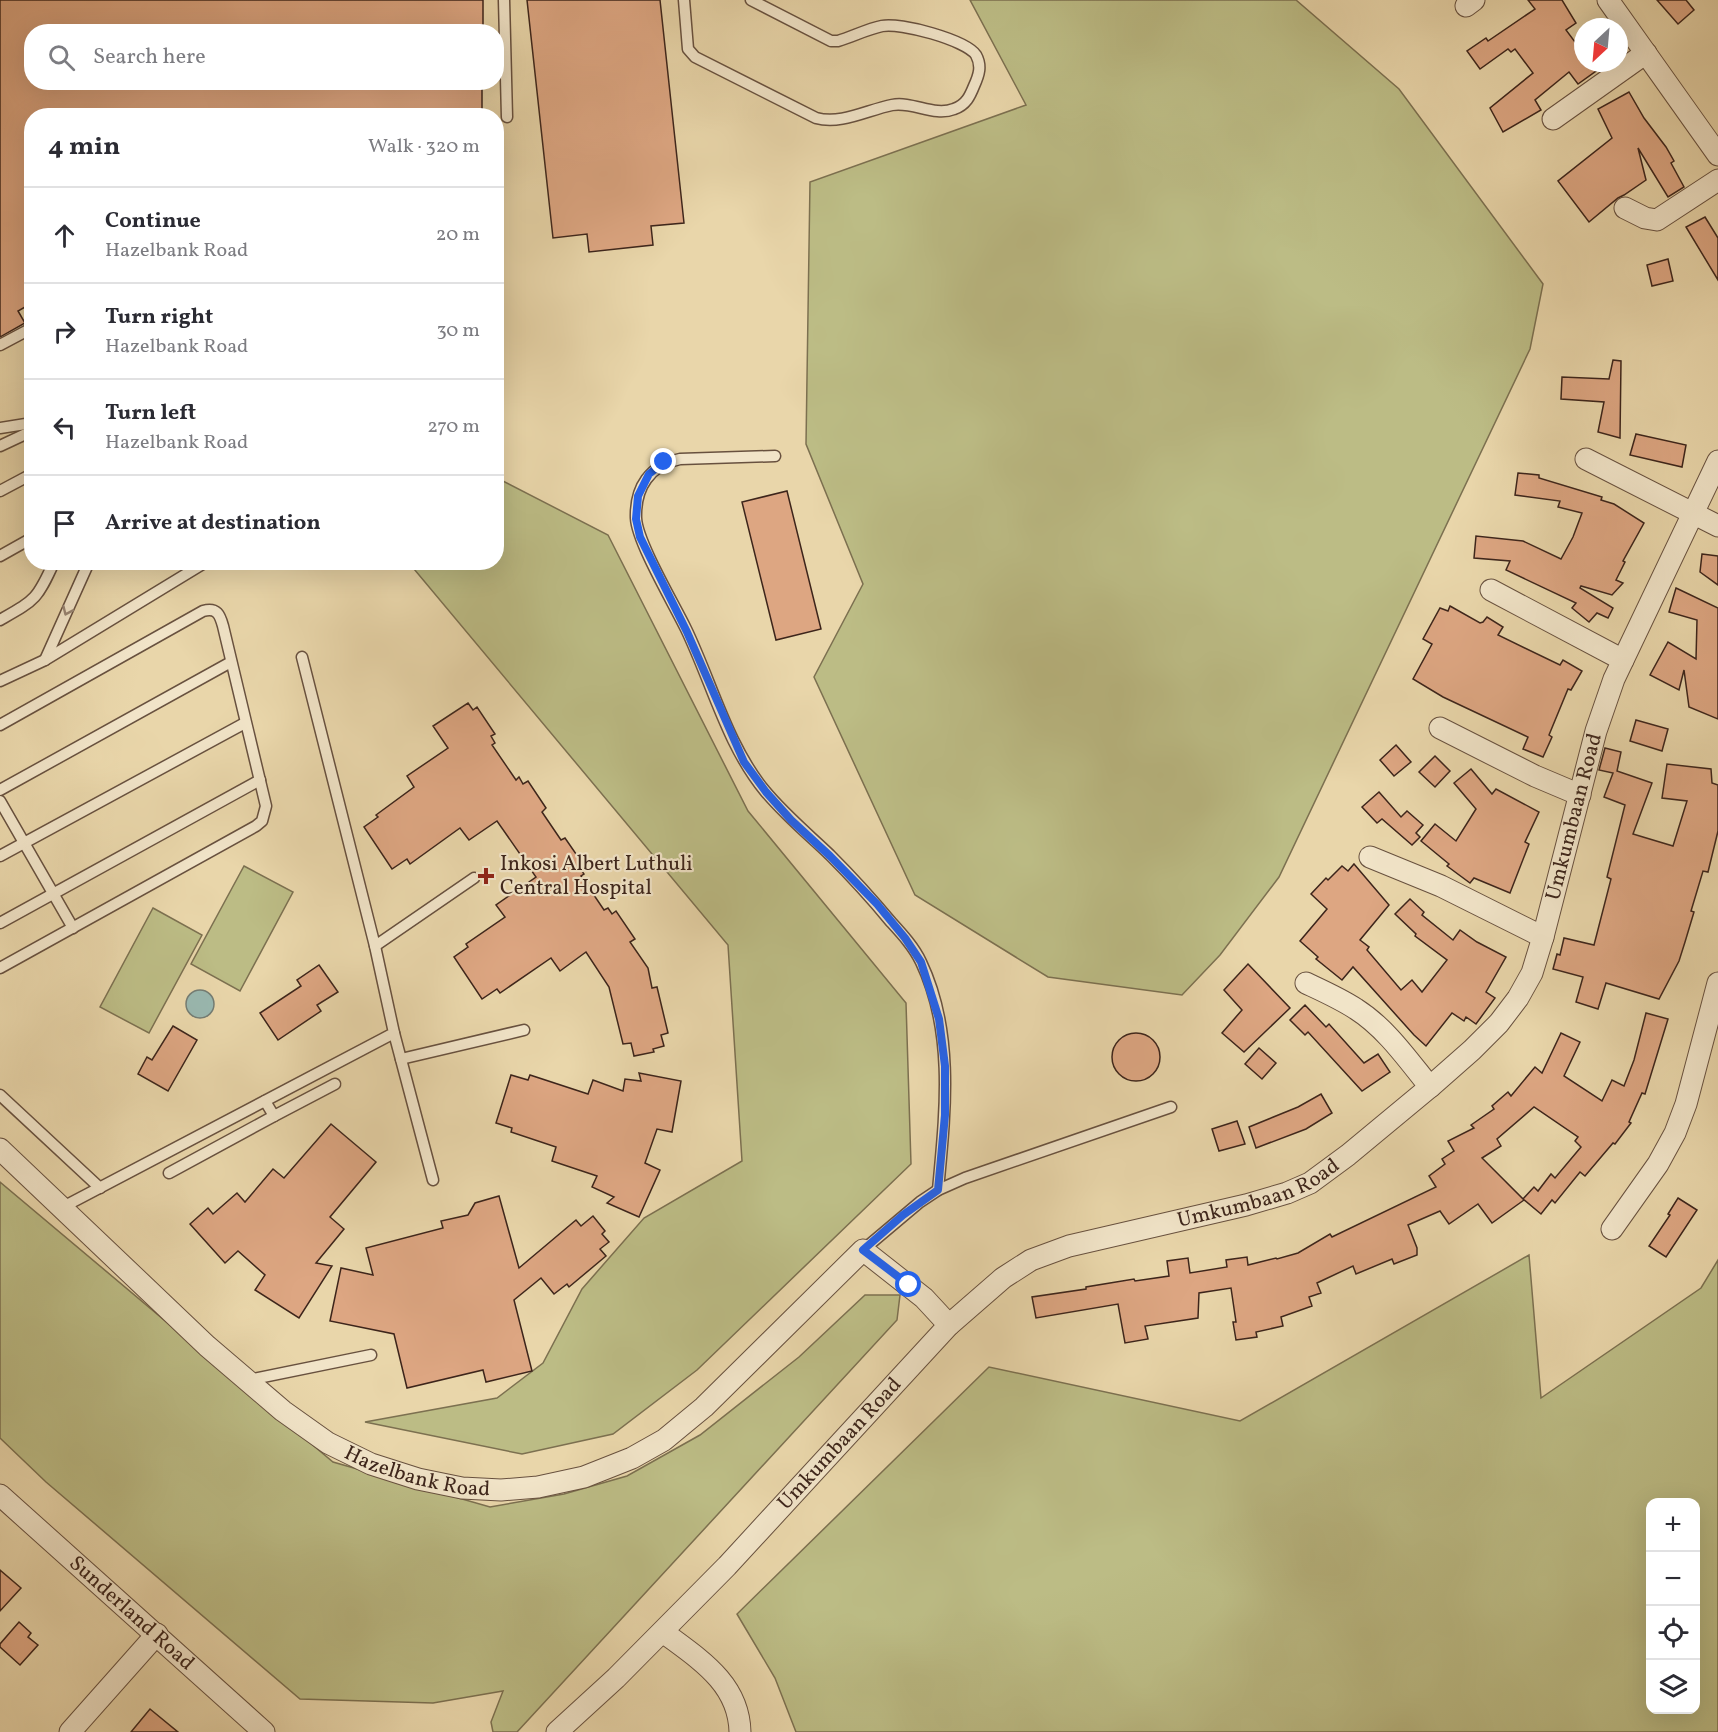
<!DOCTYPE html>
<html lang="en">
<head>
<meta charset="utf-8">
<style>
  :root { --surface:#fff; --page:#f7f7f7; --text:#2b2b33; --muted:#7c7c81; --line:#e1e1e2 }
  body { margin:0; font-family:Vollkorn,serif; background:var(--page); color:var(--text) }
  .controls { position:absolute; right:18px; bottom:18px; display:grid; overflow:hidden; border-radius:12px; box-shadow:0 6px 24px #0002 }
  .controls button { width:54px; height:54px; display:grid; place-items:center; padding:0; border:0; border-bottom:2px solid var(--line); background:var(--surface); color:var(--text); font:30px sans-serif }
  .compass { position:absolute; left:1574px; top:18px; width:54px; height:54px; border-radius:50%; background:var(--surface); box-shadow:0 6px 24px #0002; rotate:206deg }
  .stop { position:absolute; width:18px; height:18px; margin:-14px; border:4px solid #2563eb; border-radius:50%; background:#fff }
  .stop.end { background:#2563eb; border-color:#fff; box-shadow:0 2px 6px #0008 }
  .list { margin:0; padding:0; list-style:none }
  h2 { display:flex; justify-content:space-between; align-items:center; height:78px; margin:0; padding:0 24px; font-size:26px }
  h2 small { font-size:20px; font-weight:400; color:var(--muted) }
  .list li { display:grid; grid-template-columns:39px 1fr auto; gap:18px; align-items:center; box-sizing:border-box; height:96px; padding:0 24px; border-top:2px solid var(--line) }
  .list b { display:block; font-size:22px; white-space:nowrap }
  .list p { margin:0; font-size:20px; white-space:nowrap; color:var(--muted) }
  .list em { font-size:20px; font-style:normal; color:var(--muted) }
  .icon { flex:none; width:33px; height:33px; fill:none; stroke:currentColor; stroke-width:2; stroke-linecap:round; stroke-linejoin:round }
  .map { position:relative; flex:none; width:1718px; height:1732px; overflow:hidden }
  .search { position:absolute; background:var(--surface); box-shadow:0 6px 24px #0002; left:24px; top:24px; width:480px; height:66px; display:flex; align-items:center; gap:15px; box-sizing:border-box; padding:0 21px; border-radius:24px; color:var(--muted); font-size:22px }
  .panel { position:absolute; background:var(--surface); box-shadow:0 6px 24px #0002; left:24px; top:108px; width:480px; height:462px; border-radius:24px }
  .map>svg:first-child { display:block }
</style>
</head>
<body>
<div class="map">
<svg width="1718" height="1732" viewBox="0 0 1718 1732">
  <rect width="100%" height="100%" fill="#e9d6aa"/>
  <filter id="stains"><feTurbulence type="fractalNoise" baseFrequency=".00333" numOctaves="4"/><feColorMatrix values="0 0 0 0 .2 0 0 0 0 .09 0 0 0 0 .02 0 0 0 .5 -.17"/></filter>
  <radialGradient id="worn" r=".72"><stop offset=".6" stop-color="#630" stop-opacity="0"/><stop offset="1" stop-color="#630" stop-opacity=".3"/></radialGradient>
  <g fill="#bcbc85" stroke="#7c7050" stroke-width="1.5" fill-rule="evenodd">
    <path d="M970,0H1296L1399,89L1543,284L1530,349L1279,877L1220,955L1182,995L1048,977L915,895L814,677L863,584L806,444L810,182L1026,105Z"/>
    <path d="M497,478L608,535L748,811L906,1003L911,1164L697,1370L613,1434L522,1454L365,1422L497,1398L543,1363L582,1289L644,1218L742,1161L728,945L409,563L496,562Z"/>
    <path d="M244,866L293,892L240,991L191,964Z"/>
    <path d="M153,908L202,935L149,1033L100,1007Z"/>
    <path d="M0,1182L333,1462L490,1507L564,1494L627,1476L700,1435L799,1357L865,1295H900L897,1320L517,1732H493L491,1722L503,1691L433,1703L300,1699L46,1482L0,1438Z"/>
    <path d="M1529,1255L1541,1398L1701,1288L1718,1260V1732H796L775,1678L737,1614L989,1367L1240,1421ZM1696,1502V1710H1650V1502Z"/>
  </g>
  <circle fill="#99b8b0" stroke="#747d74" stroke-width="1.5" cx="200" cy="1004" r="14"/>
  <g fill="#dda682" stroke="#3d251b" stroke-width="1.5">
    <path d="M0,0H483V32H32V82H482V116H32V303L18,311L25,323L0,337Z"/>
    <path d="M527,0H660L684,223L651,226L653,245L589,252L587,234L553,238Z"/>
    <path d="M1528,0H1562L1576,23L1566,30L1581,50L1583,63H1589L1596,71L1578,84L1569,72L1535,100L1541,110L1503,132L1490,108L1533,73L1515,49L1511,52L1508,49L1480,69L1467,51L1486,38L1488,41L1535,9Z"/>
    <path d="M1657,0H1686L1694,10L1678,24Z"/>
    <path d="M1629,92L1644,118L1666,147L1674,161L1671,163L1684,187L1668,197L1638,148L1646,180L1624,195L1618,198L1589,222L1558,181L1612,138L1598,109Z"/>
    <path d="M1705,217L1718,238V280L1686,227Z"/>
    <path d="M1668,259L1673,281L1652,286L1647,265Z"/>
    <path d="M1613,360L1621,361L1620,438L1598,432L1604,402L1561,399L1562,377L1609,379Z"/>
    <path d="M1636,434L1686,445L1682,467L1630,455Z"/>
    <path d="M1518,473L1539,475V478L1602,497L1601,500L1614,504L1644,523L1623,561L1625,562L1616,580L1623,583L1612,595L1581,586L1580,588L1613,608L1608,618L1597,613L1589,622L1572,608L1576,603L1506,570L1510,561L1474,558L1476,536L1523,541L1561,559L1573,537L1582,513L1558,507L1560,501L1515,495Z"/>
    <path d="M787,491L821,629L776,640L742,502Z"/>
    <path d="M1702,554L1718,556V585L1700,572Z"/>
    <path d="M1676,588L1718,608V719L1689,707L1684,670L1679,690L1650,675L1668,642L1696,659L1697,620L1669,612Z"/>
    <path d="M1450,606L1480,623L1483,622L1487,617L1503,627L1498,635L1560,665L1563,660L1582,671L1571,690L1568,689L1549,735L1552,737L1543,757L1523,749L1528,737L1443,697L1413,679L1432,644L1423,639L1440,608L1448,611Z"/>
    <path d="M468,703L473,710L477,707L495,734L491,736L495,743L492,745L516,780L519,777L523,784L528,781L546,808L542,812L561,840L565,838L583,864L579,867L584,874L581,876L604,910L608,908L612,914L616,911L635,939L630,942L648,968L652,988L657,987L668,1033L661,1035L664,1046L653,1049L654,1052L634,1056L631,1043L623,1044L609,987L586,952L560,971L551,958L500,993L497,989L482,999L454,957L468,947L466,944L505,917L496,905L536,877L497,821L469,840L460,828L410,864L407,859L392,869L364,827L378,817L376,815L414,787L407,776L448,748L433,726Z"/>
    <path d="M1636,720L1668,729L1662,751L1630,741Z"/>
    <path d="M1396,745L1411,762L1394,776L1380,760Z"/>
    <path d="M1605,748L1621,752L1617,771L1652,783L1633,834L1673,846L1687,801L1662,798L1667,764L1711,769L1712,783L1718,785V831L1708,872L1703,871L1691,911L1694,912L1685,942L1679,961L1659,999L1606,983L1598,1009L1576,1002L1583,977L1553,969L1557,954L1560,955L1564,938L1594,945L1611,879L1607,877L1625,805L1604,797L1613,773L1599,770Z"/>
    <path d="M1435,756L1450,771L1435,787L1419,772Z"/>
    <path d="M1471,769L1492,794L1496,789L1539,812L1525,842L1529,844L1510,893L1474,878L1470,883L1447,866L1449,864L1421,841L1435,824L1456,841L1476,809L1454,783Z"/>
    <path d="M1379,792L1401,817L1407,811L1423,825L1416,833L1420,837L1412,845L1382,819L1377,823L1362,807Z"/>
    <path d="M1354,864L1389,905L1360,940L1369,947L1367,950L1401,990L1412,980L1422,992L1447,960L1415,936L1416,934L1395,914L1410,899L1424,912L1422,915L1453,940L1460,930L1477,942L1506,957L1486,992L1495,998L1476,1024L1466,1017L1464,1021L1452,1013L1426,1046L1414,1035L1353,967L1342,980L1316,959L1318,957L1300,941L1327,909L1311,894L1326,878L1328,880L1342,866L1348,871Z"/>
    <path d="M1248,964L1290,1008L1244,1052L1222,1033L1242,1010L1224,990Z"/>
    <path d="M319,965L338,992L317,1005L321,1011L278,1040L260,1013L301,986L297,980Z"/>
    <path d="M1305,1005L1326,1027L1329,1024L1364,1063L1378,1054L1390,1072L1362,1091L1308,1032L1305,1035L1290,1020Z"/>
    <path d="M1646,1013L1668,1019L1645,1094L1642,1093L1629,1122L1631,1123L1615,1144L1613,1143L1585,1176L1580,1172L1555,1203L1552,1200L1541,1214L1523,1199L1534,1187L1538,1191L1551,1174L1555,1178L1581,1147L1575,1141L1578,1137L1534,1107L1497,1139L1501,1146L1482,1158L1524,1200L1492,1223L1478,1204L1449,1224L1440,1211L1408,1225L1417,1248V1255L1394,1264L1392,1259L1356,1274L1353,1266L1317,1283L1321,1293L1309,1297L1312,1306L1281,1317L1283,1326L1256,1332L1257,1337L1236,1340L1233,1322H1236L1231,1288L1199,1293L1198,1318L1145,1326L1148,1339L1125,1343L1118,1304L1036,1318L1032,1297L1086,1289V1287L1134,1279L1135,1281L1169,1276L1167,1261L1188,1258L1190,1273L1227,1267L1226,1260L1247,1257L1248,1265L1276,1258L1277,1259L1298,1253L1330,1234L1332,1237L1436,1187L1429,1176L1445,1164L1442,1159L1454,1151L1448,1141L1474,1128L1471,1125L1494,1109L1492,1106L1508,1092L1511,1096L1535,1067L1542,1073L1561,1033L1580,1042L1564,1076L1602,1101L1612,1080L1624,1086L1634,1060Z"/>
    <path d="M173,1026L197,1040L168,1091L138,1074L147,1057L152,1060Z"/>
    <circle cx="1136" cy="1057" r="24"/>
    <path d="M1259,1048L1276,1063L1262,1079L1245,1064Z"/>
    <path d="M639,1073L681,1081L672,1132L657,1129L645,1163L660,1170L639,1217L607,1203L614,1197L592,1187L597,1176L552,1161L556,1147L511,1132L512,1128L496,1123L511,1075L528,1080L530,1075L588,1094L593,1080L623,1091L625,1079L641,1081Z"/>
    <path d="M1321,1094L1332,1113L1306,1129L1256,1148L1249,1127L1298,1107Z"/>
    <path d="M1237,1121L1245,1144L1219,1151L1212,1129Z"/>
    <path d="M331,1124L376,1162L330,1217L344,1229L316,1263L332,1266L299,1318L255,1290L265,1275L238,1251L225,1263L190,1224L208,1208L213,1214L237,1193L245,1202L273,1169L284,1178Z"/>
    <path d="M499,1196L519,1268L576,1220L581,1226L593,1216L605,1231L602,1234L609,1242L600,1249L606,1256L569,1287L567,1284L554,1294L541,1278L514,1300L532,1371L486,1382L483,1370L407,1388L394,1334L330,1321L341,1268L373,1275L366,1248L443,1228L441,1221L468,1215L475,1203Z"/>
    <path d="M1678,1198L1697,1210L1666,1257L1649,1246L1670,1215L1668,1214Z"/>
    <path d="M0,1570L21,1588L0,1611Z"/>
    <path d="M19,1622L31,1633L28,1637L38,1645L20,1665L0,1647V1644Z"/>
    <path d="M150,1709L178,1732H131Z"/>
  </g>
  <g fill="none" stroke-linecap="round" stroke-linejoin="round">
    <defs>
      <g id="service">
        <path d="M504,0L507,117"/>
        <path d="M684,0L688,49L695,57L816,118C841,125 867,110 892,105C913,101 934,117 954,109C966,105 970,96 974,86C979,75 982,66 976,55C966,40 900,22 882,26C867,29 852,37 838,41H831L751,0"/>
        <path d="M0,345L32,328"/>
        <path d="M0,428L32,423"/>
        <path d="M0,446L32,431"/>
        <path d="M775,456L680,459C650,465 635,487 636,518C637,542 674,604 686,629C712,683 727,745 765,791C785,815 808,834 830,855C851,876 872,899 891,922C902,934 914,947 921,962C955,1033 945,1114 938,1190"/>
        <path d="M0,491L32,474"/>
        <path d="M0,556L32,538"/>
        <path d="M0,620C35,600 37,600 54,562"/>
        <path d="M45,660L89,562"/>
        <path d="M0,681L45,660L206,562"/>
        <path d="M0,725L203,611C217,607 220,615 223,626L266,806L262,821L256,826L0,968"/>
        <path d="M0,790L231,662"/>
        <path d="M0,801L73,928"/>
        <path d="M0,856L245,723"/>
        <path d="M0,923L260,780"/>
        <path d="M375,946L474,878"/>
        <path d="M394,1033L433,1180"/>
        <path d="M401,1059L524,1030"/>
        <path d="M0,1095L100,1188"/>
        <path d="M274,1116L335,1084"/>
        <path d="M169,1173L274,1116L265,1101"/>
        <path d="M63,1207L394,1033L375,946L302,657"/>
        <path d="M863,1250L920,1202L938,1190L965,1178L1171,1107"/>
        <path d="M248,1380L371,1355"/>
      </g>
      <g id="minor">
        <path d="M1608,0L1718,155"/>
        <path d="M1466,6L1474,0"/>
        <path d="M1553,119L1646,53"/>
        <path d="M1625,208L1645,218L1657,220L1718,180"/>
        <path d="M1586,459L1718,526"/>
        <path d="M1491,590L1623,660"/>
        <path d="M1440,728L1535,776L1580,795"/>
        <path d="M1370,857L1441,886L1543,937"/>
        <path d="M1306,983C1323,991 1341,999 1356,1009C1386,1028 1408,1060 1430,1087"/>
        <path id="s1" d="M0,1149L207,1346L283,1411L328,1443L371,1464L418,1479L462,1488L501,1490L538,1487L584,1477L632,1458L664,1440L704,1407L863,1250L924,1298L949,1325"/>
        <path d="M1612,1229L1658,1164L1675,1133L1686,1104L1718,983"/>
        <path id="s2" d="M0,1495L264,1732"/>
        <path d="M663,1632C699,1659 739,1683 740,1732"/>
        <path d="M70,1732L157,1634"/>
        <path id="s3" d="M557,1732L616,1678L727,1566L949,1325L1003,1278L1031,1260L1069,1246L1246,1205L1287,1193L1310,1183L1348,1155L1430,1087L1472,1050L1499,1023L1518,998L1532,973L1543,937L1596,731L1614,679L1718,461"/>
      </g>
    </defs>
    <use href="#service" stroke="#68513f" stroke-width="13"/>
    <use href="#minor" stroke="#68513f" stroke-width="23"/>
    <use href="#service" stroke="#f1e4c8" stroke-width="10"/>
    <use href="#minor" stroke="#f1e4c8" stroke-width="21"/>
  </g>
  <defs><path id="oneway-chevron" d="M-2-3.5L2.5 0L-2 3.5" fill="none" stroke-width="1.6" stroke-linecap="round" stroke-linejoin="round" transform="scale(1.5)"/></defs>
  <use stroke="#978472" href="#oneway-chevron" transform="translate(67 611) rotate(114)"/>
  <g fill="none" stroke-linecap="round" stroke-linejoin="round">
    <path stroke="#2563eb" stroke-width="8" d="M664,462L649,474L638,496L636,519L640,537L687,632L744,762L766,792L791,820L830,856L877,904L905,938L921,962L939,1019L945,1066V1115L938,1190L903,1215L863,1250L909,1285"/>
  </g>
  <path fill="#8f2418" stroke="#f1e4c8" stroke-width="2" d="M483 867h6v6h6v6h-6v6h-6v-6h-6v-6h6z"/>
  <g text-anchor="middle" dominant-baseline="central" stroke-width="4.5" stroke-linejoin="round" paint-order="stroke">
    <g font-size="21" fill="#3d251b" stroke="#f1e4c8">
      <text stroke="none"><textPath href="#s3" startOffset="1430">Umkumbaan Road</textPath></text>
      <text stroke="none"><textPath href="#s3" startOffset="908">Umkumbaan Road</textPath></text>
      <text stroke="none"><textPath href="#s3" startOffset="404">Umkumbaan Road</textPath></text>
      <text stroke="none"><textPath href="#s1" startOffset="536">Hazelbank Road</textPath></text>
      <text stroke="none"><textPath href="#s2" startOffset="177">Sunderland Road</textPath></text>
    </g>
    <g font-size="21" fill="#3d251b" stroke="#f1e4c8" text-anchor="start">
      <text x="500" y="864">Inkosi Albert Luthuli<tspan x="500" dy="24">Central Hospital</tspan></text>
    </g>
  </g>
  <rect width="100%" height="100%" filter="url(#stains)"/>
  <rect width="100%" height="100%" fill="url(#worn)"/>
</svg>
<div class="controls">
<button>+</button>
<button>−</button>
<button><svg class="icon" aria-label="locate" viewBox="0 0 24 24"><circle cx="12" cy="12" r="6"/><path d="M12 2v4M12 18v4M2 12h4M18 12h4"/></svg></button>
<button><svg class="icon" aria-label="layers" viewBox="0 0 24 24"><path d="M12 4l9 5-9 5-9-5zM3 14l9 5 9-5"/></svg></button>
</div>
<svg class="compass" viewBox="-18 -18 36 36"><path d="M0-13l5 13h-10z" fill="#e53935"/><path d="M0 13l5-13h-10z" fill="#7c7c81"/></svg>
<div class="stop" style="left:909px;top:1285px"></div>
<div class="stop end" style="left:664px;top:462px"></div>
<div class="search"><svg class="icon" aria-label="search" viewBox="0 0 24 24"><circle cx="10" cy="10" r="6"/><path d="M15 15l6 6"/></svg>Search here</div>
<section class="panel">
<h2>4 min<small>Walk · 320 m</small></h2>
<ul class="list">
<li><svg class="icon" aria-label="ahead" viewBox="0 0 24 24"><path d="M12 20V5M6 11l6-6 6 6"/></svg><div><b>Continue</b><p>Hazelbank Road</p></div><em>20 m</em></li>
<li><svg class="icon" aria-label="right" viewBox="0 0 24 24"><path d="M7 20v-9h11M14 6l5 5-5 5"/></svg><div><b>Turn right</b><p>Hazelbank Road</p></div><em>30 m</em></li>
<li><svg class="icon" aria-label="left" viewBox="0 0 24 24"><path d="M17 20v-9H6M10 6l-5 5 5 5"/></svg><div><b>Turn left</b><p>Hazelbank Road</p></div><em>270 m</em></li>
<li><svg class="icon" aria-label="arrive" viewBox="0 0 24 24"><path d="M6 21V4h12l-3 4 3 4H6"/></svg><div><b>Arrive at destination</b></div></li>
</ul>
</section>
</div>
</body>
</html>
